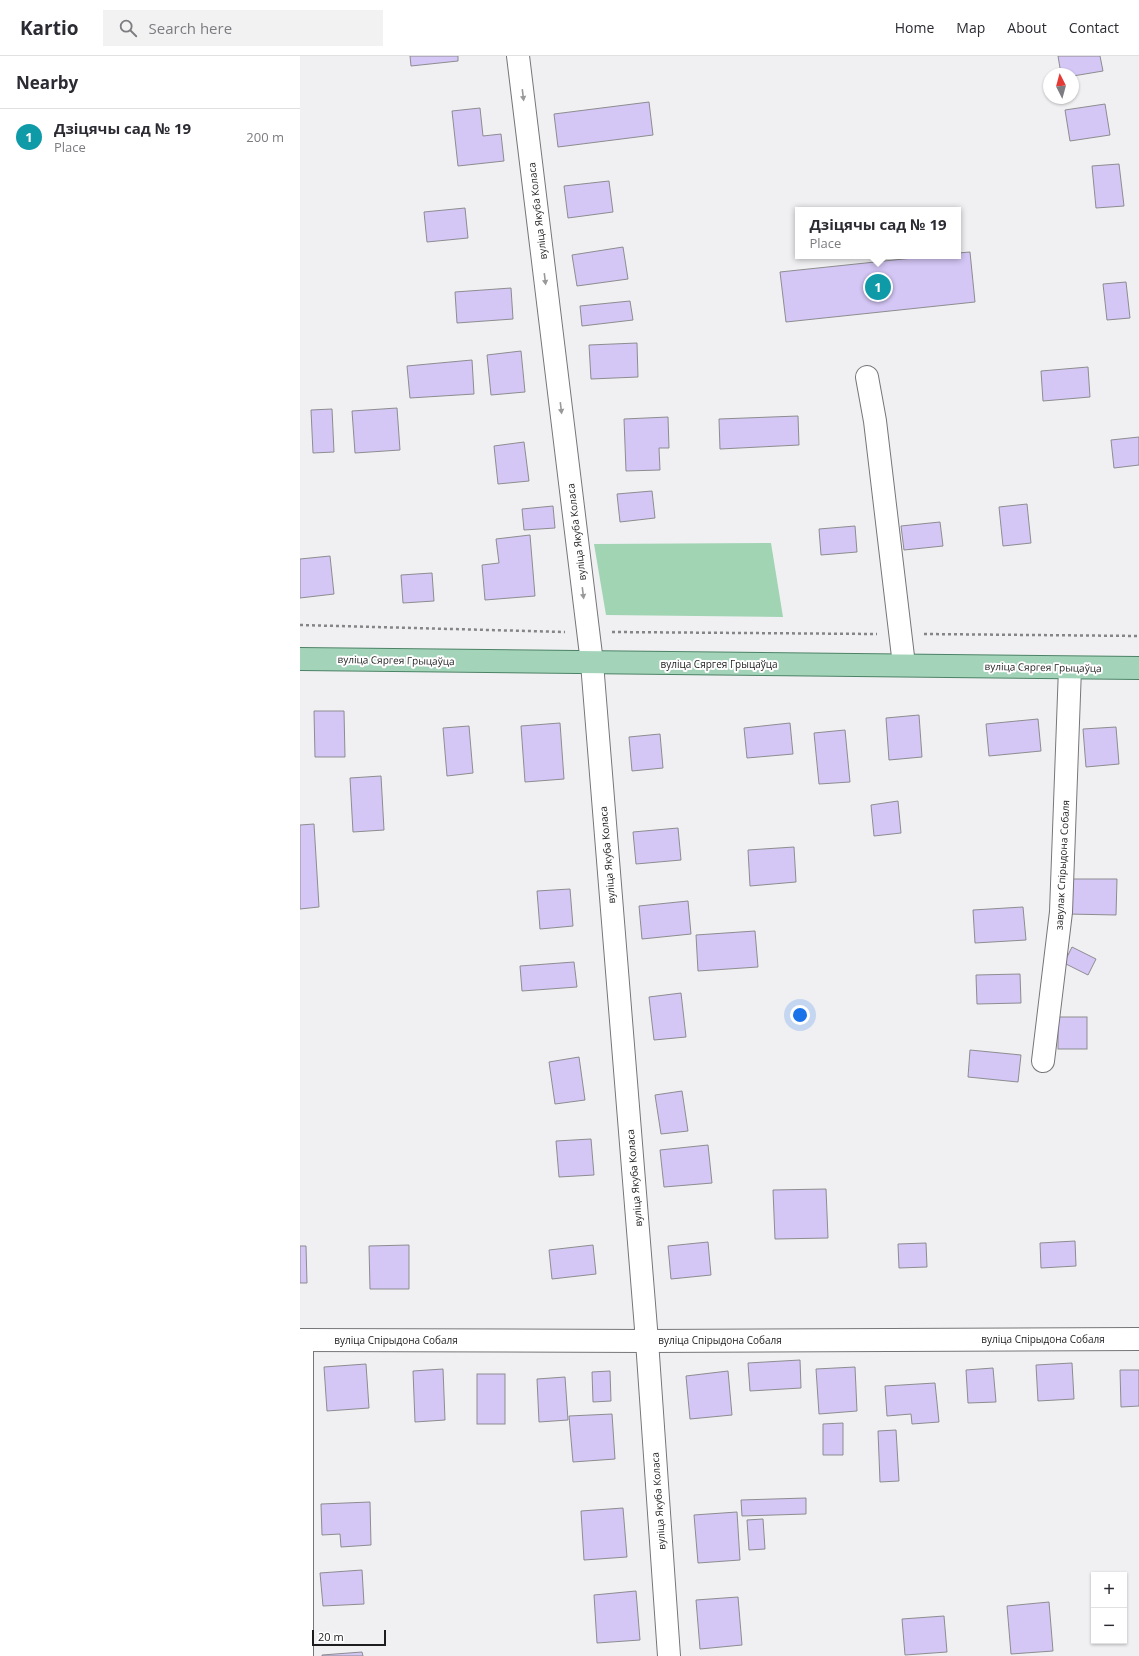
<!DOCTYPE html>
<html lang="en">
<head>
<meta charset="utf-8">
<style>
  :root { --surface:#fff; --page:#f2f2f3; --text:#2b2b33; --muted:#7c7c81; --line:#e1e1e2; --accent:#2d7580 }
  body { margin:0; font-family:"Open Sans",sans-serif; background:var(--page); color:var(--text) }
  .controls { position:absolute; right:12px; bottom:12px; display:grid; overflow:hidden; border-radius:0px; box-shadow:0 1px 3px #0004 }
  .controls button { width:36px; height:36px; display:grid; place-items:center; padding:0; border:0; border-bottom:1px solid var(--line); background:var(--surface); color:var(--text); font:20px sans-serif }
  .compass { position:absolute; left:743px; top:12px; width:36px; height:36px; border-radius:50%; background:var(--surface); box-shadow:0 1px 3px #0004; rotate:354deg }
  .scale { position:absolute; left:12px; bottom:10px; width:74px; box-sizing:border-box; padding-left:4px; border:2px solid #1d1d1f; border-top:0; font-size:11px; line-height:14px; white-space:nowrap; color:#1d1d1f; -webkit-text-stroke:3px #fff; paint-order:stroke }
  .you { position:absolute; left:500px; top:959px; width:14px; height:14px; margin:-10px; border:3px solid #fff; border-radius:50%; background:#1a73e8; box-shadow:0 0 0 6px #1a73e833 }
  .badge { display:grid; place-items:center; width:26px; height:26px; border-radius:50%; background:var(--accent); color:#fff; font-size:13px; font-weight:700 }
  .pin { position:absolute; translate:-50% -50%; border:2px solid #fff; box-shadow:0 1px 4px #0006 }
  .popup { position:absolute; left:495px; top:151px; width:166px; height:52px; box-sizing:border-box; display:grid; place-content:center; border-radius:0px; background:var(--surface); filter:drop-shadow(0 1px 3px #0005); font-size:13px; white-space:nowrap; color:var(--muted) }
  .popup b { font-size:15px; color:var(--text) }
  .popup::after { content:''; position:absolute; left:50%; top:100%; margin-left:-8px; border:8px solid transparent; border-top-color:var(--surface) }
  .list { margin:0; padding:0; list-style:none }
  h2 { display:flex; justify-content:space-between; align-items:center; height:52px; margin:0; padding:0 16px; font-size:17px }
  h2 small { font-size:13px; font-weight:400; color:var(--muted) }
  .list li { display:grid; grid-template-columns:26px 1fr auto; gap:12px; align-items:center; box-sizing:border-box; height:56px; padding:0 16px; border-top:1px solid var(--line) }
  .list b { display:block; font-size:15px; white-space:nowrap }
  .list p { margin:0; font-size:13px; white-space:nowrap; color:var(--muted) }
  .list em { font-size:13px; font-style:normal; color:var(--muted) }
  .icon { flex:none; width:22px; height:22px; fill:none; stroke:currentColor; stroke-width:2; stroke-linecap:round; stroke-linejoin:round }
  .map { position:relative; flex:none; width:839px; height:1600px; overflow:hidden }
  header { display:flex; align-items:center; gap:24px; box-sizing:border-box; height:56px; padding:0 20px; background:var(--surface); border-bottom:1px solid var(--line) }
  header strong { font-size:19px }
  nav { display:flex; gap:22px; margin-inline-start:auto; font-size:14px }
  .search { width:280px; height:36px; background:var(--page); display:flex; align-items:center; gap:10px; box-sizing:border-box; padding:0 14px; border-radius:0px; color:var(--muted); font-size:15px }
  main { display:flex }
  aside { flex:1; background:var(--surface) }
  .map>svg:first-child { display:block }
</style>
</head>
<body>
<header>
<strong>Kartio</strong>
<div class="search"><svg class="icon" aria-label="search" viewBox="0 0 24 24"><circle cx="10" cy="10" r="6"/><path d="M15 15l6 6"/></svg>Search here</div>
<nav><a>Home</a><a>Map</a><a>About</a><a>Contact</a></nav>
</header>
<main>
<aside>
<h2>Nearby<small></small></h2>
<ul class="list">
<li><span class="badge" style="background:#0f9aa8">1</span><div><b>Дзіцячы сад № 19</b><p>Place</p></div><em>200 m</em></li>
</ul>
</aside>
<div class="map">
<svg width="839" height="1600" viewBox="0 0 839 1600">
  <rect width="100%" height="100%" fill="#f0f0f3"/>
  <path fill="#a1d4b3" d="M471,487L483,561L306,559L294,488Z"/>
  <g fill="#d4c6f5" stroke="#8d8d90">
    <path d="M110,0H158V5L111,10Z"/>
    <path d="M758,0H800L803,15L773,20V18H761Z"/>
    <path d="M349,46L353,79L258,91L254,58Z"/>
    <path d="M805,48L810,79L770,85L765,54Z"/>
    <path d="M180,52L183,80L201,78L204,105L158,110L152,55Z"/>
    <path d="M819,108L824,150L796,152L792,110Z"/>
    <path d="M309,125L313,156L268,162L264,130Z"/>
    <path d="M165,152L168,182L127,186L124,156Z"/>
    <path d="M323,191L328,223L277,230L272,199Z"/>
    <path d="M670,196L675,246L486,266L480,216L632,200H658V197Z"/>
    <path d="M826,226L830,262L807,264L803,228Z"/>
    <path d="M211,232L213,263L157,267L155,236Z"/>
    <path d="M330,245L333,264L282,270L280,250Z"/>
    <path d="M337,287L338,321L291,323L289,289Z"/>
    <path d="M221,295L225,336L191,339L187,299Z"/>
    <path d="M172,304L174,338L110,342L107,310Z"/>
    <path d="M788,311L790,341L743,345L741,315Z"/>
    <path d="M97,352L100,394L55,397L52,355Z"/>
    <path d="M32,353L34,396L13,397L11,354Z"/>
    <path d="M498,360L499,389L420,393L419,363Z"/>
    <path d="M368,361L369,392H359L360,414L326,415L324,363Z"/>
    <path d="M839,381V409L814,412L811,384Z"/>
    <path d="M224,386L229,425L198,428L194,390Z"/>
    <path d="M352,435L355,462L320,466L317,438Z"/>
    <path d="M727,448L731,487L703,490L699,451Z"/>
    <path d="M253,450L255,472L224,474L222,453Z"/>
    <path d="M640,466L643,490L604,494L601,470Z"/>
    <path d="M555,470L557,496L521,499L519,473Z"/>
    <path d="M230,479L235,540L185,544L182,509L199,507L196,483Z"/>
    <path d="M30,500L34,538L0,542V503Z"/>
    <path d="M132,517L134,545L103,547L101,519Z"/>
    <path d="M14,655H44L45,701H15Z"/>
    <path d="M619,659L622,701L589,704L586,662Z"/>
    <path d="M738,663L741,695L689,700L686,668Z"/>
    <path d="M260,667L264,723L225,726L221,670Z"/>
    <path d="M490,667L493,698L447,702L444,672Z"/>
    <path d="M169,670L173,717L147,720L143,672Z"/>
    <path d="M816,671L819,708L786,711L783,673Z"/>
    <path d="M545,674L550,726L519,728L514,677Z"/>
    <path d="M360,678L363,712L332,715L329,681Z"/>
    <path d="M81,720L84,774L53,776L50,722Z"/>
    <path d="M598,745L601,777L574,780L571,749Z"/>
    <path d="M14,768L19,851L0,853V769Z"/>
    <path d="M378,772L381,804L336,808L333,776Z"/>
    <path d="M494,791L496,826L450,830L448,794Z"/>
    <path d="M768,823H817L816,859L768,858Z"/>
    <path d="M270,833L273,870L240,873L237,835Z"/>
    <path d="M388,845L391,878L342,883L339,850Z"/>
    <path d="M723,851L726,884L675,887L673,854Z"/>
    <path d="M455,875L458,911L398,915L396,879Z"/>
    <path d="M772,891L796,903L788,919L764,907Z"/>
    <path d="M274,906L277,931L222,935L220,910Z"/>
    <path d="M720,918L721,947L677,948L676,919Z"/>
    <path d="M381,937L386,981L354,984L349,941Z"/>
    <rect x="758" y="961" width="29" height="32"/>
    <path d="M670,994L721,999L718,1026L668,1021Z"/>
    <path d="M279,1001L285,1044L255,1048L249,1006Z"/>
    <path d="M382,1035L388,1075L361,1078L355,1039Z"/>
    <path d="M291,1083L294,1119L259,1121L256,1085Z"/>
    <path d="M408,1089L412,1127L364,1131L360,1094Z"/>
    <path d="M526,1133L528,1182L475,1183L473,1134Z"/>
    <path d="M775,1185L776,1210L741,1212L740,1187Z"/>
    <path d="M408,1186L411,1219L371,1223L368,1190Z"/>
    <path d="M626,1187L627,1211L599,1212L598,1188Z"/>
    <path d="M109,1189V1233H70L69,1190Z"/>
    <path d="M293,1189L296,1218L252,1223L249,1194Z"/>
    <path d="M0,1190H6L7,1227H0Z"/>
    <path d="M500,1304L501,1332L450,1335L448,1307Z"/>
    <path d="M772,1307L774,1343L738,1345L736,1309Z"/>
    <path d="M66,1308L69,1352L27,1355L24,1311Z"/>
    <path d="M555,1311L557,1355L519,1358L516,1313Z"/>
    <path d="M693,1312L696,1346L668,1347L666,1314Z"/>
    <path d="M143,1313L145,1364L115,1366L113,1315Z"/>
    <path d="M820,1314H839V1350L821,1351Z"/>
    <path d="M310,1315L311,1345L293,1346L292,1316Z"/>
    <path d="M428,1315L432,1359L390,1363L386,1320Z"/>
    <rect x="177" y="1318" width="28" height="50"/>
    <path d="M265,1321L268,1364L239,1366L237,1323Z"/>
    <path d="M635,1327L639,1366L612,1368L611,1358L587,1360L585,1330Z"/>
    <path d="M312,1358L315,1403L273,1406L269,1360Z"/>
    <path d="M543,1367V1399H523V1368Z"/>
    <path d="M596,1374L599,1425L580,1426L578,1375Z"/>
    <path d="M506,1442V1458L442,1460L441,1444Z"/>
    <path d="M70,1446L71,1489L41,1491L40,1478L22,1479L21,1448Z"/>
    <path d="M323,1452L327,1501L284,1504L281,1455Z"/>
    <path d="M437,1456L440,1504L398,1507L394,1459Z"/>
    <path d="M463,1463L465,1493L449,1494L447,1464Z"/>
    <path d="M62,1514L64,1548L23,1550L20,1517Z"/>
    <path d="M336,1535L340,1584L297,1587L294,1539Z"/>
    <path d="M438,1541L442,1589L400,1593L396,1544Z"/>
    <path d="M749,1546L753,1595L711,1598L707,1550Z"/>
    <path d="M644,1560L647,1596L605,1599L602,1563Z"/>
    <path d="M62,1596L63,1600H22V1599Z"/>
  </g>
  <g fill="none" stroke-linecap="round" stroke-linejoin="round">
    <defs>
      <g id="minor">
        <path d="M218,0L292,607L347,1285L369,1600"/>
        <path d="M567,321L575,365L604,609"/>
        <path d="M743,1005L761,856L770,612"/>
        <path d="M0,1284L347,1285L839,1283"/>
        <path d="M2,1600V1284"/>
      </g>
      <path id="major" d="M0,603L839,612"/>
    </defs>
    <use href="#minor" stroke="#767679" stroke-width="24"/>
    <use href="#major" stroke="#4c8265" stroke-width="24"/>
    <g stroke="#858588" stroke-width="2.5" stroke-dasharray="3 3" stroke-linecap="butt">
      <path d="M0,569L265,576"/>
      <path d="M312,576L577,578"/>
      <path d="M624,578L839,580"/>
    </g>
    <use href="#minor" stroke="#fff" stroke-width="22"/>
    <use href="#major" stroke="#a3d4b9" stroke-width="22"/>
  </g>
  <defs><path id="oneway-solid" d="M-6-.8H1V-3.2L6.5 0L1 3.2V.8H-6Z"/></defs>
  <g fill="#99999a">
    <use href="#oneway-solid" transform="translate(223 39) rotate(83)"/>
    <use href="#oneway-solid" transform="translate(245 223) rotate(83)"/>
    <use href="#oneway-solid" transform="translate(261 352) rotate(83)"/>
    <use href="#oneway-solid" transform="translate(283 537) rotate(83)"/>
  </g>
  <g text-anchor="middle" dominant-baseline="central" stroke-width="4" stroke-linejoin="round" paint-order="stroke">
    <g font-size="10" fill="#1d1d1f" stroke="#fff">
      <text transform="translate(237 155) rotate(-97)">вуліца Якуба Коласа</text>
      <text transform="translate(276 476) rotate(-97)">вуліца Якуба Коласа</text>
      <text transform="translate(96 604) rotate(1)">вуліца Сяргея Грыцаўца</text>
      <text x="419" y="608">вуліца Сяргея Грыцаўца</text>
      <text transform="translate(743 611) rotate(1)">вуліца Сяргея Грыцаўца</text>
      <text transform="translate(307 799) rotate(-95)">вуліца Якуба Коласа</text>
      <text transform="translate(762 809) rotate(-87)">завулак Спірыдона Собаля</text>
      <text transform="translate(334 1122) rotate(-95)">вуліца Якуба Коласа</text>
      <text x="743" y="1283">вуліца Спірыдона Собаля</text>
      <text x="96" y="1284">вуліца Спірыдона Собаля</text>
      <text x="420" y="1284">вуліца Спірыдона Собаля</text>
      <text transform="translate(358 1445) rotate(-94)">вуліца Якуба Коласа</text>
    </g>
  </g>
</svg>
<div class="controls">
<button>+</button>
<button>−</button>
</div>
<svg class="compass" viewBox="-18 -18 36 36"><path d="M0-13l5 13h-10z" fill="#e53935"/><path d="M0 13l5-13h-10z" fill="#7c7c81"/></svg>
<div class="scale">20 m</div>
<div class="you"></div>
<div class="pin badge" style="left:578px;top:231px;background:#0f9aa8">1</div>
<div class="popup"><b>Дзіцячы сад № 19</b>Place</div>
</div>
</main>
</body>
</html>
